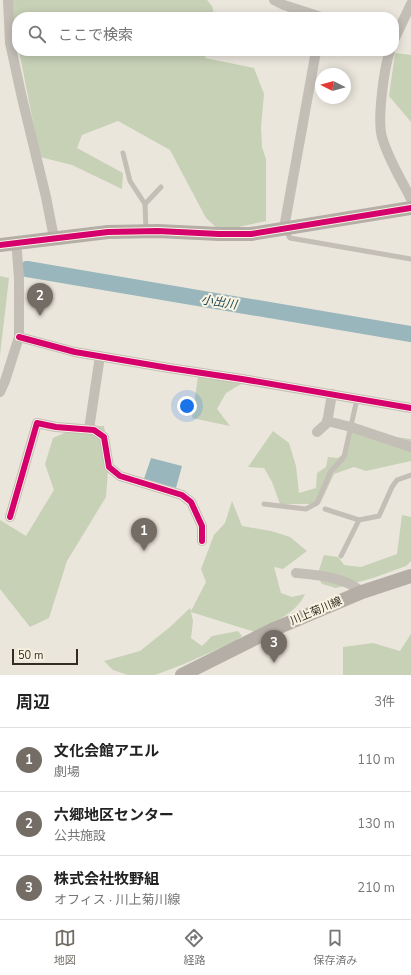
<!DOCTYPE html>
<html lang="ja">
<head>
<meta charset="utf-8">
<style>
  :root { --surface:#fff; --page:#f6f6f6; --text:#222; --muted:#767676; --line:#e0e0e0; --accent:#736d65 }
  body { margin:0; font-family:"Nunito Sans","Noto Sans JP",sans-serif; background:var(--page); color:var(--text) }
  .compass { position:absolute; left:315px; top:68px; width:36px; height:36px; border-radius:50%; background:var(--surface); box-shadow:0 2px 10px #0003; rotate:276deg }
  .scale { position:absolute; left:12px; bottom:10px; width:66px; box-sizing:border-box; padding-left:4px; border:2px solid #332c25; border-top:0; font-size:11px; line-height:14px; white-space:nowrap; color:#332c25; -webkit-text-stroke:3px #f9f3e2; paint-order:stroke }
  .you { position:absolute; left:187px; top:406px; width:14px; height:14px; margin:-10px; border:3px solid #fff; border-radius:50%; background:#1a73e8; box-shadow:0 0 0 6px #1a73e833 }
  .badge { display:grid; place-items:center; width:26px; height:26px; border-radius:50%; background:var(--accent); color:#fff; font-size:13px; font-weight:700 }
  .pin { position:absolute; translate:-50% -33px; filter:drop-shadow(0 1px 2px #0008) }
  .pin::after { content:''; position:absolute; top:21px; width:14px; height:12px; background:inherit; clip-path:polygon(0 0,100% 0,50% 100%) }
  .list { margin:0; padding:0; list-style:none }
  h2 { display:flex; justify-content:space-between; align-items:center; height:52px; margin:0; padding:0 16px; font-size:17px }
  h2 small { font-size:13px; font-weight:400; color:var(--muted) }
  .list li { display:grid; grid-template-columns:26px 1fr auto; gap:12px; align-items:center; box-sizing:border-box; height:64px; padding:0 16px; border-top:1px solid var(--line) }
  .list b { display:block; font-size:15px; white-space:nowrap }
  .list p { margin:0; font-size:13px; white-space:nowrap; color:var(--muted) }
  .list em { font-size:13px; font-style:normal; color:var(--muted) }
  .icon { flex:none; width:22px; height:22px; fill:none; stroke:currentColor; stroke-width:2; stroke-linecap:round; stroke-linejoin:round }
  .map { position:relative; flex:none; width:411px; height:675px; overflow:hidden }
  .search { position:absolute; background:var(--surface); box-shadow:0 2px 10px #0003; left:12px; right:12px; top:12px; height:44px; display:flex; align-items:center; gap:10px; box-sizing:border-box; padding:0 14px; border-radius:16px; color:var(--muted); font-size:15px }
  .sheet { height:244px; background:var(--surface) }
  nav { display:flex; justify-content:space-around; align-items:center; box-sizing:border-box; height:56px; border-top:1px solid var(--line); background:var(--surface); font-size:11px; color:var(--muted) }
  nav a { display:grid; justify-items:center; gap:2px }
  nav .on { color:var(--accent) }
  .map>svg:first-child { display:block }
</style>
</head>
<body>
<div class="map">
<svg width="411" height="675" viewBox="0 0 411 675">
  <rect width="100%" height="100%" fill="#ebe6dc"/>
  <g fill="#c7d1b6">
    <path d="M9,0H207L212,6L215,17H17V43L9,5Z"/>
    <path d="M19,51H207L205,58L254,68L264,94L261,127L262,147L266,159V221L220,231L206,218L170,150L118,121L82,135L77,148L123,173L122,189L72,165L40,157Z"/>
    <path d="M395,53L411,55V122L389,96Z"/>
    <path d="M0,276L9,278L0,355Z"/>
    <path d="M198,377L243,383L226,393L217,409L230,426L192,418Z"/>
    <path d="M104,426L109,456L106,497L67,561L49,618L30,627L0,589V520L26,536L54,490L45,464L53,438L77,427Z"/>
    <path d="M273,431L289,443L296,466L299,493L316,488L317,473L326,467L328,457L338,458L348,450L351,431L411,439V461L366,471L354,467L334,474L320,504H280L272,482L264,468L248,467Z"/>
    <path d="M232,501L242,526L271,531L290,537L307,551L283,569L274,567L281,593L292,597L305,594C297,613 272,623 255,632L191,612L193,621L191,638L202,646L212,636L238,631L242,636L236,641L184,664L155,675H128L113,670L104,661L140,651L170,627L190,608L191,611L206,582L201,569L214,535L225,523Z"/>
    <path d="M402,515L411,517V561L406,566L373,578L336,588L322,584L317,576L324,555L338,557L344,565L361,567L397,554Z"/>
    <path d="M411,634V675H343V647L373,643L400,651Z"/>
  </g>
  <path fill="#98b6bc" d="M151,458L182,466L176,488L144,479Z"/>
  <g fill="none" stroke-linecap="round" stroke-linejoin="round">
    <path stroke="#98b6bc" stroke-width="16" d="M27,269L411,334"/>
    <g stroke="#c3beb6" stroke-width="5">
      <path d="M123,153L130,181L145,204L146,230"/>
      <path d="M145,204L161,187"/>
      <path d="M285,229L290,238L411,259"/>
      <path d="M264,504L306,509L317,503L331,471L344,457L357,399"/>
      <path d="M325,509L359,520L341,556"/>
      <path d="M359,520L379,516L392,487L397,480L411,475"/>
    </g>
    <g stroke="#c3beb6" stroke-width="10">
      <path d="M8,0L10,43L22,98L46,197L54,238"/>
      <path d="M274,0L284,5L321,17"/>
      <path d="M394,40L411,4"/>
      <path d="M390,51C384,68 377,120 382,137C388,159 401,179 411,199"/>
      <path d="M284,228L316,51"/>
      <path d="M19,337L75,352L169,368L242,379L411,408"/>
      <path d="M0,392L5,381L19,337V278L17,252L15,243"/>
      <path d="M327,421L351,427L411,447"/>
      <path d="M89,429L100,356"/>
      <path d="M317,432L327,423L332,394"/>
      <path d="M10,517L37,423L56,427L94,430L104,437L109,467L120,476L182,495L191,502L202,526V541"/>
      <path d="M296,573C319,575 345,577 362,592"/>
    </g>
    <g stroke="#b4aea6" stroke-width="14">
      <path d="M0,245L108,232L158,231L219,234H251L411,208"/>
      <path d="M182,675L272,630L362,592L411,576"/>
    </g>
    <defs>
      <g id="cycleway">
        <path d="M0,245L108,232L158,231L219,234H251L411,208"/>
        <path d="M19,337L75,352L169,368L242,379L411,408"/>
        <path d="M10,517L37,423L56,427L94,430L104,437L109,467L120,476L182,495L191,502L202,526V541"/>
      </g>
    </defs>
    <use href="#cycleway" stroke="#f9f3e2" stroke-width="8"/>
    <use href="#cycleway" stroke="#d6006c" stroke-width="6"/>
  </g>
  <g text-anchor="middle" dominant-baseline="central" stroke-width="4" stroke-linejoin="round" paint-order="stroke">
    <g font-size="11" fill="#332c25" stroke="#f9f3e2">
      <text transform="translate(316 611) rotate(-23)">川上菊川線</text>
    </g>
    <g font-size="12" font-style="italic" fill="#1a4655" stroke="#f9f3e2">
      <text transform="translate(219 302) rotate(9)">小出川</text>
    </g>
  </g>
</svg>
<svg class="compass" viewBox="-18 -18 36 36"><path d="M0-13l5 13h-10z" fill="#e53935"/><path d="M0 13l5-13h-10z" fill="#767676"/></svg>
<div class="scale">50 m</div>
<div class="you"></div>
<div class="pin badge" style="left:144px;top:551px">1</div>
<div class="pin badge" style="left:40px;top:316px">2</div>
<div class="pin badge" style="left:274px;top:663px">3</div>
<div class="search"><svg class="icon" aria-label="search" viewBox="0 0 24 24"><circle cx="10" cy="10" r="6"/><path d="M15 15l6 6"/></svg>ここで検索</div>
</div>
<section class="sheet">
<h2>周辺<small>3件</small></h2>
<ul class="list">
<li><span class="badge">1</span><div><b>文化会館アエル</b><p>劇場</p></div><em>110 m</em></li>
<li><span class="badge">2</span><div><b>六郷地区センター</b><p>公共施設</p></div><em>130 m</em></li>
<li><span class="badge">3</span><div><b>株式会社牧野組</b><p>オフィス · 川上菊川線</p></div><em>210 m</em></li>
</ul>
</section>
<nav>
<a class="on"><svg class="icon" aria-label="map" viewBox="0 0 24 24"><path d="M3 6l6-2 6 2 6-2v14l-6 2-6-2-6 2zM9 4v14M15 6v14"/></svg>地図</a>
<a><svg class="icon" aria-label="directions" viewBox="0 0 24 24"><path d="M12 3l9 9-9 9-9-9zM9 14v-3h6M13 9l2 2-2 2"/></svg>経路</a>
<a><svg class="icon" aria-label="saved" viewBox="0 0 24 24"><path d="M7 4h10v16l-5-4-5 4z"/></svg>保存済み</a>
</nav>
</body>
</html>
